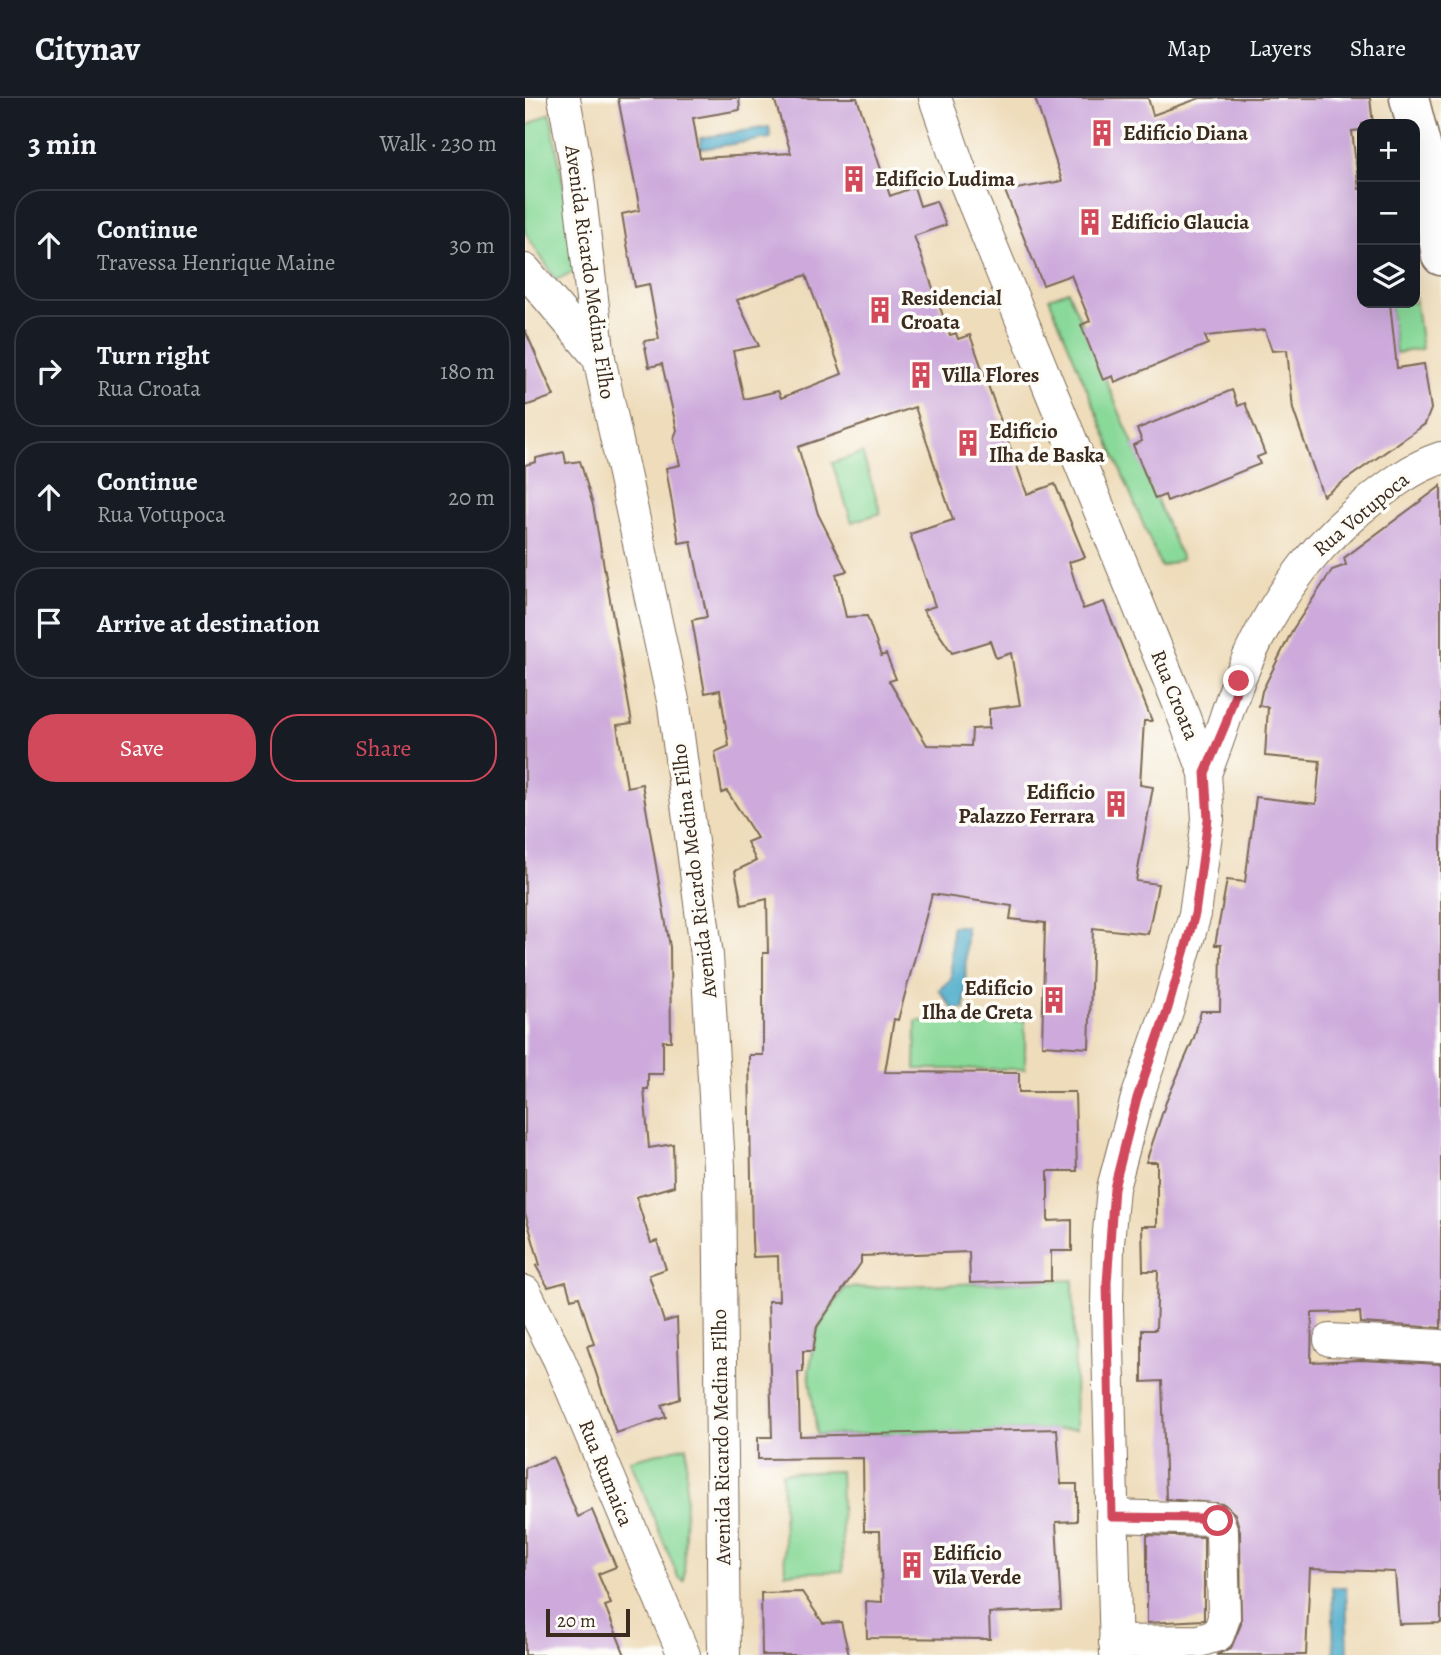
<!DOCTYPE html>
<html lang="en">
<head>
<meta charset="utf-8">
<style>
  :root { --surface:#171b24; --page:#242831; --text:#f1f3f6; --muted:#9ea1a6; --line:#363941; --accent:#d1495b }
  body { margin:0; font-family:Alegreya,serif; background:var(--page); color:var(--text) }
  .controls { position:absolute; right:21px; top:21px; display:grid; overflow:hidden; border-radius:14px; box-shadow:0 7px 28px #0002 }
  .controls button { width:63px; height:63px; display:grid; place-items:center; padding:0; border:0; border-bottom:2px solid var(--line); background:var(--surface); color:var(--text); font:35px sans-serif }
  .scale { position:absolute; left:21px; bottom:18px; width:84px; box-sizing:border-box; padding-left:7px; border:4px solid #3b2a1e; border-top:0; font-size:19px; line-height:24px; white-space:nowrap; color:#3b2a1e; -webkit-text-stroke:5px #fdfcf7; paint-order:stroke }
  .stop { position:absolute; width:21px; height:21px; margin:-16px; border:5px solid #d1495b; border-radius:50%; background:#fff }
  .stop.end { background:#d1495b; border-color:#fff; box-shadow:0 2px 7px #0008 }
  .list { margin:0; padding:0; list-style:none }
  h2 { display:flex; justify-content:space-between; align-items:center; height:91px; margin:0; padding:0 28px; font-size:30px }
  h2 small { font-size:23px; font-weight:400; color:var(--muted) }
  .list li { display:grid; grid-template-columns:46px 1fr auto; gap:21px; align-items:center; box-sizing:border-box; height:112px; margin:0 14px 14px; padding:0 14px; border:2px solid var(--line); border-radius:28px }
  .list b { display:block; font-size:26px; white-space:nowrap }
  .list p { margin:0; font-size:23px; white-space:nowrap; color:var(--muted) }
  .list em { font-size:23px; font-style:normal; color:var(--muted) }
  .actions { display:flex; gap:14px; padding:21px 28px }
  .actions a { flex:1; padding:16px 0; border:2px solid var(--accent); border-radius:28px; text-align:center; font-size:24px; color:var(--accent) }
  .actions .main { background:var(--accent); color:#fff }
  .icon { flex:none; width:38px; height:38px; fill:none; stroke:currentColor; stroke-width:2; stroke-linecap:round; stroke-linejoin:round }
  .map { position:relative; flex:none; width:916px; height:1557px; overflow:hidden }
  header { display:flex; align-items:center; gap:42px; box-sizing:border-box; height:98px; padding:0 35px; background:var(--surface); border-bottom:2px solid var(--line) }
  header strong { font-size:33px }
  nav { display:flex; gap:38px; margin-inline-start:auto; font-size:24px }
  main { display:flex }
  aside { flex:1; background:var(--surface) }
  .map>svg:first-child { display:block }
</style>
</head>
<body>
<header>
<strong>Citynav</strong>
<nav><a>Map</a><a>Layers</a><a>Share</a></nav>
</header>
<main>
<aside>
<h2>3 min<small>Walk · 230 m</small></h2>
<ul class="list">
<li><svg class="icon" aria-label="ahead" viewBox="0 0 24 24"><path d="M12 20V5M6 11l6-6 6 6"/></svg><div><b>Continue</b><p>Travessa Henrique Maine</p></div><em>30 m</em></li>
<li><svg class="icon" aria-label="right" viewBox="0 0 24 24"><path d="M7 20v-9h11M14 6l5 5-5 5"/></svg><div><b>Turn right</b><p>Rua Croata</p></div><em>180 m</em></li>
<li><svg class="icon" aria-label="ahead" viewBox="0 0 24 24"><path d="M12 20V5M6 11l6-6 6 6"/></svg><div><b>Continue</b><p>Rua Votupoca</p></div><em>20 m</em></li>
<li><svg class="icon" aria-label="arrive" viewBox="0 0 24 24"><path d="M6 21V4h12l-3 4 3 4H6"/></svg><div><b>Arrive at destination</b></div></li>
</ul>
<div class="actions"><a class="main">Save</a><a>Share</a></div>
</aside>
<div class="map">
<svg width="916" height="1557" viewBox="0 0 916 1557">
  <rect width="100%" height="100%" fill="#fdfcf7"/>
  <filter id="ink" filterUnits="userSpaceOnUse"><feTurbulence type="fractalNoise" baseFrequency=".0143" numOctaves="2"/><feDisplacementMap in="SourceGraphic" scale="14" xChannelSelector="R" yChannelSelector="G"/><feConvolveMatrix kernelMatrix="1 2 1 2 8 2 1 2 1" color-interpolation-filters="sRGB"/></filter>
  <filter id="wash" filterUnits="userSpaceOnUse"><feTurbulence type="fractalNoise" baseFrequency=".00686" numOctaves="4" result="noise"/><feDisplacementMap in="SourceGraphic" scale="28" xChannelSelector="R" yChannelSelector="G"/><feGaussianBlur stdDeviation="1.57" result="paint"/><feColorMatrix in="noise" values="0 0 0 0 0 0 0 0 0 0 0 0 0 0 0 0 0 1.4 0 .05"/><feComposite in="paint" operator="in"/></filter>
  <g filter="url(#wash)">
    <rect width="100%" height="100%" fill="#eedcba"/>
    <g fill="#89d999" stroke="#62825c" stroke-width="2">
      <path d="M25,15L54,171L31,182L0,134V29Z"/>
      <path d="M543,193L657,461L636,469L524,200Z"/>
      <path d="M890,199L897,251L871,255L865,205H890Z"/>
      <path d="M337,355L356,415L327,424L307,365Z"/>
      <path d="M391,923H500V971H390Z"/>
      <path d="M548,1182L551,1331L292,1337L284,1273L292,1232L320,1190Z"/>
      <path d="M162,1348L159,1483L153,1479L105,1362Z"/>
      <path d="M315,1373L318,1473L260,1475L257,1375Z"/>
    </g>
    <g fill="#4babca" stroke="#436a74" stroke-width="2">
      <path d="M244,29L246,40L176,51L175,40Z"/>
      <path d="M427,828H441L440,911H428L414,892L426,881Z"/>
      <path d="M807,1489H821L823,1557H809Z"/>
    </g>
    <g id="blocks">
      <g fill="#cdaadb" fill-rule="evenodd">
        <path d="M93,0H214L215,12L168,20L175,60L266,55L249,0H332L365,98L389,89L395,108L411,103L421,127L389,138L425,237L431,235L433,241L445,237L502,396L530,386L560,459L544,464L558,511L579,504L627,623H619L615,687L628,689L611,783L633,786L631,797L623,836L568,830L564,950L517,947L520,825L485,821L487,808L407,796L373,922L369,921L360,974L494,975V994H550L552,1073H523V1123L547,1122V1153H526V1183L445,1185L444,1154L336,1158V1165L292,1229L288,1253H278V1274H273L275,1338L532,1331L536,1386H552V1423L531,1424L536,1512L464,1515L465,1541L342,1540L341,1503L357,1504L355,1433H339L338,1360L233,1361V1339H247L243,1203H254L253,1158L228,1159L227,1142L224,957H238V855H243L242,801L217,807L210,773L231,763L222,744L232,740L202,693L197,695L190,654L204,648L195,592L180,595L167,522L182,519L166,443L154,445L141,370L155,367L149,340L152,332L137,266L124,269L119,243L134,241L124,186L110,189L102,146L97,116L115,112ZM281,177L317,276L256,300L253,293L219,301L208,253L234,248L212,202ZM390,309L428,422L385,436L410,508L398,512L427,555L465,543L471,560L486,555L495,607L464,611V630L447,631L446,648L402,647L364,583L371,581L361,556L356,558L342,518L321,519L311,476L322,473L293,416L273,349Z"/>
        <path d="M510,0H623L628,17L675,0H845L848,26H837V32L827,33L834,91H837V205H865L872,270L899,266L906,311L900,326L798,398L768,311L762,252L747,253L740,232L680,238L683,246L590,284L588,278L578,282L556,227L565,223L546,177L518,187L480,93L537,83Z"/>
        <path d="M0,232L29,298L0,308Z"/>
        <path d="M707,292L713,308L720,305L740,356L732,359L735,366L642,403L640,397L630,401L608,347L617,343L612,331Z"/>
        <path d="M39,354L41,365L55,363L68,407L107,625L92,627L102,689L117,686L145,849L146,943H138V976H123V991H119L124,1050L148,1046L149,1088L111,1099L126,1145L132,1143L141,1171L124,1177L139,1224L152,1220L155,1301L137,1307L141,1319L91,1335L62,1248L69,1246L54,1199L46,1201L41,1184L23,1189L11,1168L15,1167L0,1115V367L11,364V360Z"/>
        <path d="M916,388V1230L836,1225L835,1214L787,1215L786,1264L837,1262L916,1266V1525L874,1526L870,1474L785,1471L781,1557H691L706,1550L716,1526L715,1433L710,1416L699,1406L641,1401L637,1283L617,1284V1232H631L633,1173H618L617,1128H632V1064H621L641,1004L669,940L676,913H695L696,847H690L702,782L720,784L731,699L791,706L795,663L740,658L743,609L734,608L737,593L768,531L807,472L821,467L819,460Z"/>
        <path d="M28,1359L53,1419L67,1412L91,1469L73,1476L86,1506L80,1508L100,1557H0V1370Z"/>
        <path d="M622,1437L679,1439V1522L622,1525Z"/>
        <path d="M277,1494L298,1525L316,1524L324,1557H237L236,1495Z"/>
      </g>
    </g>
  </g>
  <g filter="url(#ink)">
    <use href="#blocks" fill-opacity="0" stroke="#7a6855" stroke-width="2"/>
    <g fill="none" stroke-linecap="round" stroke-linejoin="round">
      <defs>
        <g id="minor">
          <path d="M39,0L52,73L74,260L149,607L182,858L194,1069L199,1557"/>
          <path d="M410,0L434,69L652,601L680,675L683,721L670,816L643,910L612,1000L588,1090L583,1145L582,1209L591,1557"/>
          <path d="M0,172L74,260"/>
          <path d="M680,675C694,644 702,611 715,579C743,512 779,458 835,411C860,391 885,370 916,360"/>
          <path d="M0,1194L34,1261L159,1557"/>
          <path d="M805,1242L916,1248"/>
          <path d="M587,1418L687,1421L693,1423L697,1434L699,1520L693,1537L674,1543L590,1544"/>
        </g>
        <path id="tertiary" d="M884,0L901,66L916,158"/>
      </defs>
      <use href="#minor" stroke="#7a6855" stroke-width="34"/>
      <use href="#tertiary" stroke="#7a6855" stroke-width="41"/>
      <use href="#minor" stroke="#fff" stroke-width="32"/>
      <use href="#tertiary" stroke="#fff" stroke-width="38"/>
    </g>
  </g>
  <g fill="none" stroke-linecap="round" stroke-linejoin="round" filter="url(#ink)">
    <path stroke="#d1495b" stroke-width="9" d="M693,1423L678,1420L587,1419L582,1185L589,1090L612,1000L643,910L670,816L683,721L680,675L701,625L714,583"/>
  </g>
  <defs>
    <symbol id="building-bare" viewBox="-9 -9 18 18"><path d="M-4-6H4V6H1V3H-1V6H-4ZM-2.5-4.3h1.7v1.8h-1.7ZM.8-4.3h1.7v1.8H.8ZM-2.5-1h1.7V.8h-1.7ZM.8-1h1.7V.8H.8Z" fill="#d1495b" stroke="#fdfcf7" stroke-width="2.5" paint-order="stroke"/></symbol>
  </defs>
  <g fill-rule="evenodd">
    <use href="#building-bare" x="558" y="16" width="38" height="38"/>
    <use href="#building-bare" x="310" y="62" width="38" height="38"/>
    <use href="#building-bare" x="546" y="105" width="38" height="38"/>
    <use href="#building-bare" x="336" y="193" width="38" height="38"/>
    <use href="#building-bare" x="377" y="258" width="38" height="38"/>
    <use href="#building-bare" x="424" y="326" width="38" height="38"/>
    <use href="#building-bare" x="572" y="687" width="38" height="38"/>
    <use href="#building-bare" x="510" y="883" width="38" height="38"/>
    <use href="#building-bare" x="368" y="1448" width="38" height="38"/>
  </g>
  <g text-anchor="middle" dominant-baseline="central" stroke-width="7" stroke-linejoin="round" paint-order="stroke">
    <g font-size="21" font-weight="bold" fill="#3b2a1e" stroke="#fdfcf7" text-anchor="start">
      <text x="598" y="35">Edifício Diana</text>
      <text x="350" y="81">Edifício Ludima</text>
      <text x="586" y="124">Edifício Glaucia</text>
      <text x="376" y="200">Residencial<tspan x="376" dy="24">Croata</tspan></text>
      <text x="417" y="277">Villa Flores</text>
      <text x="464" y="333">Edifício<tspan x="464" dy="24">Ilha de Baska</tspan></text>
      <text x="570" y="694" text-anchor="end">Edifício<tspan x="570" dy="24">Palazzo Ferrara</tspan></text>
      <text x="508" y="890" text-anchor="end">Edifício<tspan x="508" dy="24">Ilha de Creta</tspan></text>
      <text x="408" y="1455">Edifício<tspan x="408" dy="24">Vila Verde</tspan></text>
    </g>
    <g font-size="21" fill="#3b2a1e" stroke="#fdfcf7">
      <text transform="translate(65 174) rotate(82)">Avenida Ricardo Medina Filho</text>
      <text transform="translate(836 416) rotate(-40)">Rua Votupoca</text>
      <text transform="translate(650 597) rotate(68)">Rua Croata</text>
      <text transform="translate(169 773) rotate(-97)">Avenida Ricardo Medina Filho</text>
      <text transform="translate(196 1339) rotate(-91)">Avenida Ricardo Medina Filho</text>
      <text transform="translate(81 1375) rotate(68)">Rua Rumaica</text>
    </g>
  </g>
</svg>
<div class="controls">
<button>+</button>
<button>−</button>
<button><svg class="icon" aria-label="layers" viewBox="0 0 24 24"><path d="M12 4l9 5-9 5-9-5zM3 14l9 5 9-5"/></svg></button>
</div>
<div class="scale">20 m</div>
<div class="stop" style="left:693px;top:1423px"></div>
<div class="stop end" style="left:714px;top:583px"></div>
</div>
</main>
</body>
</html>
